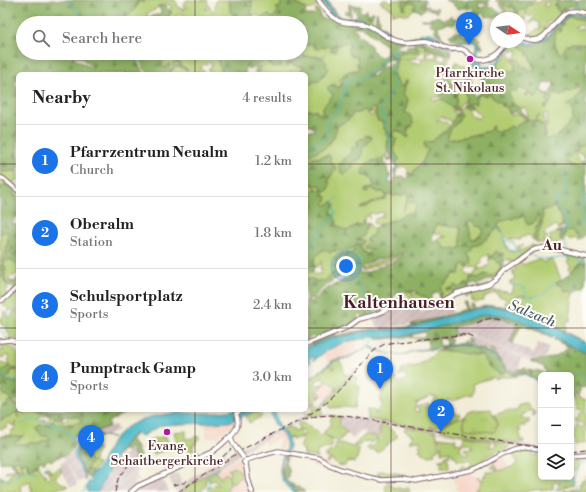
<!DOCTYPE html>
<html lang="en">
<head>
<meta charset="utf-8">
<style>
  :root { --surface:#fff; --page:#f2f2f2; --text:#222; --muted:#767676; --line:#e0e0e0; --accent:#1a73e8 }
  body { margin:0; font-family:"Libre Bodoni",serif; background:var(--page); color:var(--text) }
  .controls { position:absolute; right:12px; bottom:12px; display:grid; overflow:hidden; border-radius:6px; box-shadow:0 2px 6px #0003 }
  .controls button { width:36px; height:36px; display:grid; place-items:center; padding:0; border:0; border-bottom:1px solid var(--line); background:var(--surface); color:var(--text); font:20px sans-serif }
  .compass { position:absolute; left:490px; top:12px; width:36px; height:36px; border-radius:50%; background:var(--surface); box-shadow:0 2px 6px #0003; rotate:103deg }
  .you { position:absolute; left:346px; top:266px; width:14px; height:14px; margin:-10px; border:3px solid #fff; border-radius:50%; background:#1a73e8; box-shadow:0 0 0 6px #1a73e833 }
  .badge { display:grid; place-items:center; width:26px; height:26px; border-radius:50%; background:var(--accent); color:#fff; font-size:13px; font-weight:700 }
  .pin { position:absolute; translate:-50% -33px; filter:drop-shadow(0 1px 2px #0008) }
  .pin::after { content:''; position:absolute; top:21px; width:14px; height:12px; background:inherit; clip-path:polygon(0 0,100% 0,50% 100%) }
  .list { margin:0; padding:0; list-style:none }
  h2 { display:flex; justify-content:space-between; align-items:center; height:52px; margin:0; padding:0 16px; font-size:17px }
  h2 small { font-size:13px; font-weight:400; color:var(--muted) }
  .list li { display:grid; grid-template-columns:26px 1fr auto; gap:12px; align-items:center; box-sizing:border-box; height:72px; padding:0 16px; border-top:1px solid var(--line) }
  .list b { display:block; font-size:15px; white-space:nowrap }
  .list p { margin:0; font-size:13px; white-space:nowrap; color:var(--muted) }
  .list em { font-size:13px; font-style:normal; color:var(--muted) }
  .icon { flex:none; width:22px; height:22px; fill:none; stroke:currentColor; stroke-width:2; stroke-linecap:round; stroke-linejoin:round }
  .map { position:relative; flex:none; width:586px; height:492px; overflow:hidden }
  .search { position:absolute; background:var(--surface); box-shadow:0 2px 6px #0003; left:16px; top:16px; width:292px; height:44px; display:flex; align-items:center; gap:10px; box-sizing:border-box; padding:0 14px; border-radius:22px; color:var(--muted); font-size:15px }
  .panel { position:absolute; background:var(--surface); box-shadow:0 2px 6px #0003; left:16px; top:72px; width:292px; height:340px; border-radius:6px }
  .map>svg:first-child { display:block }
</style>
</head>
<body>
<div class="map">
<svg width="586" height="492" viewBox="0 0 586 492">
  <defs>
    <pattern id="industrial-furrows" width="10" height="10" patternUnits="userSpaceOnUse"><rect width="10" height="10" fill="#d1bfbd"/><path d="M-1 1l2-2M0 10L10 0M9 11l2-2" fill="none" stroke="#b5a4a3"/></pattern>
    <pattern id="forest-firs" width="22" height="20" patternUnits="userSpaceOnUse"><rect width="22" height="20" fill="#8db064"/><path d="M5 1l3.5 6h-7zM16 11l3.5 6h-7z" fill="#758f53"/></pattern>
    <pattern id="cemetery-stones" width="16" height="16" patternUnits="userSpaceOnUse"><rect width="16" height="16" fill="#b2cc72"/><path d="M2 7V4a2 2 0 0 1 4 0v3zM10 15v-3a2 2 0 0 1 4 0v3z" fill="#9baf63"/></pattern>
    <pattern id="park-crowns" width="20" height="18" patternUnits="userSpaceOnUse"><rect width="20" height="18" fill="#b2cc72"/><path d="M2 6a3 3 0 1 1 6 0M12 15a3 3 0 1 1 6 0" fill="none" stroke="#9baf63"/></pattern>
  </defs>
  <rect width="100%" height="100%" fill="#fdfcf7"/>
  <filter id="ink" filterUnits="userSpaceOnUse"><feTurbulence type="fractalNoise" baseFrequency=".025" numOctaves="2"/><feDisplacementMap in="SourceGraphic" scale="8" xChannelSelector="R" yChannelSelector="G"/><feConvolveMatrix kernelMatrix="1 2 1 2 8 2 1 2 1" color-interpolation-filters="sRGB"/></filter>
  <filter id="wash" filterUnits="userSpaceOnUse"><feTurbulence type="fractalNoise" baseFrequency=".012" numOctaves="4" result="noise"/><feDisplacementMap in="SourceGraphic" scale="16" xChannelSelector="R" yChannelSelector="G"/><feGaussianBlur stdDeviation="0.9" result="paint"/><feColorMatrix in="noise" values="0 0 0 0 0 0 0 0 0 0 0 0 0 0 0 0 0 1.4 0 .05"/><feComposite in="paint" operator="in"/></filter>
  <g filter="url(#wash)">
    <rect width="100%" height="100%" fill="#f1ecd6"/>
    <g fill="#f5d2c2">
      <path d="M356,342L358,349L355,350L352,353V354L347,357L336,359L327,362L324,354L337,347Z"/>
      <path d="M325,381H329L337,388L326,400L323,396L317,401L316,400L306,406V385L308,383L315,391Z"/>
      <path d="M237,420L236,423L229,425V426L236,424L233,431L230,428L224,431V433L222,434L221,432V438H218L217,437L207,438L206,431L220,429L219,428L206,430L205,424L224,423Z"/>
      <path d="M279,432L283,436L284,440L282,450H278L279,442L280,441L279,438L265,445L264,442L266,440L273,438L274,436V435Z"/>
      <path d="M503,456L509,467L497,471L493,462Z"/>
      <path d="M239,457L240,465L244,469L246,478L240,480V477L241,474L240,471L236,468V466L228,470L230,473L229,476L220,478L216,472L222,468L224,469L225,466L237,458Z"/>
      <path d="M314,459L317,460L318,462L321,461L336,468L334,471L329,468L327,472L321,468L311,466Z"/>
      <path d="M468,472L478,478L480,481L478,488L483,492H459L455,488L457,484L453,483L455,478L461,477L460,474Z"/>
      <path d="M238,479L239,481L246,480L248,492H226L229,485H230L236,480Z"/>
    </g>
    <g fill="url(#industrial-furrows)">
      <path d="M397,303L420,307V311L421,313H422L421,311L425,310L446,305V306L450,305L453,313L406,325L382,328L377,327L375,323L373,321V318Z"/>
      <path d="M486,317H491L492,318L505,319L517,324L511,342V343H513L534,353L538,343L549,347L545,357L538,359H533L471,334H464V333L454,336L453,327L484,319Z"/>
      <path d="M468,336L521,358L519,369L515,370L512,369L509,370L502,364V363L499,358L494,354L495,351L490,350L488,351L471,344L465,339Z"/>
      <path d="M340,417L381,423L379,437L366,435V432L359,431L358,433L353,439L344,430L339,424Z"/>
      <path d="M115,425L118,430L107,436L99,435L96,432Z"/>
      <path d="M131,443L136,457L133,465L135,466V469H136L138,472L136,473L137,476L136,478L138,477L139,480L136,482L135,479L134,480L135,483L134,486L135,487L130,492H99V491L101,487L104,483L119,454L121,457H123Z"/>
      <path d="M73,451V456L82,474L83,479L80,482H79L64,458V456L68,455Z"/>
      <path d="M65,460L77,481L76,485L71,487L60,468V463Z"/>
      <path d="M178,473L182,485L181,486L175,491L169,478Z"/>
      <path d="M159,478L162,479L169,492H134L137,489L138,490L141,486L151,481L155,482L156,481V479Z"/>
    </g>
    <g fill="#d1bfbd">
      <path d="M464,333V334L463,335L388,344L381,345L377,348L363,362L352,376L325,404L315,412L301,419L314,415L321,414L346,416L527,445L541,448V449L343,417L322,416L309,418L299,422L276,433L265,440L245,450L225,465L180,492H175L193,477L217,462L230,449L221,459L253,441L270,433L278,430L316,410L334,390L335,391L376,349L380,345L385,343L454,336Z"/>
      <path d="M471,334L533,359H538L545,357L539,360L545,358L541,360L535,361L522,358L473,338L468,335L513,353L529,359L535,360L514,353L474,337V336Z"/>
    </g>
    <g fill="#b2cc72" stroke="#7e764e" fill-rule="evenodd">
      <path d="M144,0H163L166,1V0H175L179,8L182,9L183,11V8L186,9L187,7L184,6H183L185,1H187V0H207L208,5L205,10L209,8V5L213,12L215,9V5L216,0H228L231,10L234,16L233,23H209L205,17L200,16L201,17L203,23H189L186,21V18L184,17V14L180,15L179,14L176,16L179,19L177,20V23L181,22V23H166L171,12H172L170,10L171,7L169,4L167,6L164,5H159L155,10L146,14L148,17L145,23H124L127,16C130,15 131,12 134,11L138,2L141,1L143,3Z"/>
      <path d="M251,0H279L281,4L279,9L277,8L279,11L273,18C270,16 267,15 264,17L253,15L251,12L252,2Z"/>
      <path d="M296,0H316L319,4C308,14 306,9 294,2Z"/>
      <path d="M381,0H388L390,2L393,1V0H405L403,5L405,8L409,2L415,4L414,9L409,14V15L400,13L392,14L393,12V10L380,2Z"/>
      <path d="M530,0H535V3L536,4L541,0H548V1L544,4L543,3L545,7H546L548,5L550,0H553L555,2L556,1L555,0H558V2L554,5L556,6V9H557L560,12V10L561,11L562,9L564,8L563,12L561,13L560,15L561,16L552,25H551L552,23L549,21L547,23L546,22L547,25L545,28H543L546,30L544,33L545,34L538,39L533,40L532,38L528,37L526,38L520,36V26L523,27L524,29V30H520L522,34H531L536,30L541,29V27H539L540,23H538V22H536L535,20L531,24L529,23L534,17L532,15L529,17L528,14L526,12L527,15L525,17L526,20H522L520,22V18H510L508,15L504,16L503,12L506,10L501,4L502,3L508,7L515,8L516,14L517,16L518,14V11L524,9L525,11L527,10L526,7L532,4Z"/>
      <path d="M572,16L577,19H581L586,24V27L585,28L584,26L577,25L576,27H574L577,29H586V44C579,43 570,42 566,48C564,50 563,52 561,54C553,48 553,36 558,29L560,30V28L564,24L558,25L568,17Z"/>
      <path d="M515,42L521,43V47L530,55V58L535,70L534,72L525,66L530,75C524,72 521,66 519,60L516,59V57L518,51L513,50L512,52L510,49Z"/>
      <path d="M301,43L305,44L313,43L320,47L330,45L332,47L331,51H334L336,48V46L344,43L349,44L350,47L347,48V49L352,56L357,57C358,61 357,65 359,69C355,71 353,70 349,71C344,73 341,78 339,81L342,83L339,88L329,91L332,93L333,95L323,107V111L320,114H318L316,110L308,111C304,104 306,92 308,85L316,81H319L320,79L328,69L319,57L325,56C317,56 304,57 297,53H301Z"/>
      <path d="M416,43L424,44L425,48C433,49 441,53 450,54L451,57L447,59L449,62L447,63L443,60L446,58L445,54L439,53L438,57H436V52L431,50L430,52H427L426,56H425L426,52L422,50L420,54L417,53L416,55L418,58L409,59L396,58L398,54L417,48Z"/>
      <path d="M509,51L511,53L509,55L511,57H512L515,64V71H500L496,66L501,59L503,58L504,59L506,57L505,56Z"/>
      <path d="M163,53H176L178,54V53H182V54L188,55L189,58L198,53H213L215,56L218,59L221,69L218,74H212L208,71L209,68H210L212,64L208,61L206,65L204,64L200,68L202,71L204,70L203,74H199L198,71L195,74H171V73H172L171,72L174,68L177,66L187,69L180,65L179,58L178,63H177L171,70L169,69L170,64H169L164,68L162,66L161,62Z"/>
      <path d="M264,53H284L294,65L303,66V69L299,72V74H295L296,71L294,70L290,72V74H258L260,68L262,67L263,64L261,63L260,64C260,59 261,56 264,53Z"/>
      <path d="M424,57C434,57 440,58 447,65H445L448,68L444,74C447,86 447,85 440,96H438L437,98L433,97L432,99L437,101L438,99L444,100L453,109V108L456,111L453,110L452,111L457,114L452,124L450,120H448L441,116L436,121H438L440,119L444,122L445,121L450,126C445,132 437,135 433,141L430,142L427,148L429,149L426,152L427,154C424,157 424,160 421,163C418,167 414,170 411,174L408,171V170L404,166L399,168L396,163L400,159C393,154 393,147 396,140L393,136L395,130L409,137L407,132L409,129L405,112L408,99L403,96L405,86L404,83L400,87V86L398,82L395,80L396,76L393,75L396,64V58L411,60L410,63H412L414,62L415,63L417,62L419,65L422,61L419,58H422V59Z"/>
      <path d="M456,61L460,64L466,67L463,71L467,76L464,88L466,98L465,101L461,103L458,109L456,107V96L454,97V94L455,93L454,91H452L453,87L448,74L459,75L457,74L458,70L455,69L453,66L456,64Z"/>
      <path d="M582,87C581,96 574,101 567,106L570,105L572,107L573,120L554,139L545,140L546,134L544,129L548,127L547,124L546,123V118H548L547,114H544L543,125L539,123L538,121H534L540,115L533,121H528C528,115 528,110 523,107V108L522,109L513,104C512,101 509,98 509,94L510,93L509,92L517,88L528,90V93L532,94L534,96L539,90L544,95H548L547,97H549L551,101C552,97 552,93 557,93L560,97C570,87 571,92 582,87Z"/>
      <path d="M488,92H490L491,94L505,104L504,105H501V106L507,107L509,113H511V116C517,112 524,114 526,121H522L514,128L511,126C503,132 501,131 491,130L493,126L490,131L468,136L448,140C447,129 458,124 460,115L458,111L459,109L462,108L463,105L466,109L469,110L468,111L470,113L469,114L475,117V118H479L480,115L472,108V106H471L470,104V103L475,102C476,97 478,94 484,95Z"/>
      <path d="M372,108L376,109V117L378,121L383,122C384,126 388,135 388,138C389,144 386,147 388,152L386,153L390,159L388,160L385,155V157L383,159L371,161L369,163L368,176L372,178L373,183L374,186L372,188L366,189L365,192H368L371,189H375L378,192H384L386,194H393V196L398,195L402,196C404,194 405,193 409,193L407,199L412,202L417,203V206L412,213C404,213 398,219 390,221C385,223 383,223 378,225L373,223L375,219L380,217L383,216V212L375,214L370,213L369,215L370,218L367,215L361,225H356L347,231C336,226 335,224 331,212L334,206L335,205L333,201V202C330,202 329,205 325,205L324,203C326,201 327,199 326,196L323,195L324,192L328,190L329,179L336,168L330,161L322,157L318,158L317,157H312L306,162V157L309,158L307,157L308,156H306C312,154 317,150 324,149L331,142L335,135L334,134L337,126L351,117L353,113H360L361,111L364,109L367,112V114L373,116L374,112H372L370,113L369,110ZM364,135L371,136L372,138L362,149L363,152L356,161H353V167L347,171L341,170L344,159L357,146L361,140L367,136Z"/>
      <path d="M585,143H586V158L583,157L582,154H579L577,151L575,153L579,160L583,164L580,167L572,166L565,160L581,146Z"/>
      <path d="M17,171L18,180L12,182L18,187V191L5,185L2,188H0V177H1L2,175L1,174L0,175V172Z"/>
      <path d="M306,183L308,185V183L315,186L319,185L322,188L323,191L315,188L312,195L309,197L306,194Z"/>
      <path d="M554,207C557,209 557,212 559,214L563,225L558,228V229L557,227L554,225L553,227L546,231L544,235L548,237L544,239L543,241H548L551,238L549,236L560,232H561L560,237L562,240H563V242H557V244H553L552,241H550V245L548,247H545V243H537C536,236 540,230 542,224C543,219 542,215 542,210Z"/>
      <path d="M537,214L540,218L538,227H536C535,233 533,236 534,241L531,238L532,236L528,235L524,237H523L520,238L521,240L509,239L506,237H504L503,239L504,240L507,248L509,251L513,252L517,250L516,248L518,246L523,245L522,247L518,250V251H519L530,247L532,244L535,248L513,263L512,262H511L508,259L505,260L503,263V256L497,251L495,252L493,256L491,257L489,256L488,254L486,256L485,255L481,260L483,262L482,263L478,264L479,269L484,268L485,269L486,268V266H489L490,264L489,263V258L496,259L497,262H499C502,272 494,279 485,274L478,278L472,277L470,282L459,288H449V290L454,291V293L441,300L440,295L442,293L441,291L440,287L449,280V279L452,278L453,274H459L462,264L463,263L464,265L468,267V269L465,272L469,274L470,275L474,276L476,270H479V269L473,267L471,268L469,266L471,264V259L468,255L472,245C477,245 483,243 486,239H487L497,229L499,223L510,218L512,219V218L523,216L525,217L528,225C537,222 535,221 537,214Z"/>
      <path d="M471,220L473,221L477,226L480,227L483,230V231L475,239H471L468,222Z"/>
      <path d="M369,224H370V226L376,229L373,231L374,234L369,237V241L365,245V249L373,250L367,254C361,252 359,244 356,239V238L363,237L365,230Z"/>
      <path d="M436,224L452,227H460L461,248L456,249H453L454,247L452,249H446L439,240V238L447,237H442L441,234H438L434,233Z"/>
      <path d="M571,229L578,235L580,240H578L577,238L568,240L566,238H563L565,232Z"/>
      <path d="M7,231C9,236 7,239 8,243L5,248V249L9,247L13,248L3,261V263L7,260C9,261 11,260 13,261C18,262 18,270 18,274L13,276L12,277L10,276L9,279L10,281L15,282L13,283L8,281L6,282L5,281L4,272L2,266H0V255L3,252L0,251V234L3,232Z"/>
      <path d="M353,248L355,249L354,252L346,254H341L340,256L336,259V271L324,281H322L321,280L315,282V280C311,278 310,280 306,281V271L309,272L313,271L314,274L316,275L317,274H321L322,269H320L322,261L318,266L315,267C312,259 316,255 322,251V250C332,252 343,251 353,248Z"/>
      <path d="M406,251C398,258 387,261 377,265H376L362,271L361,270C371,262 379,262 391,257C396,255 401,253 406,251Z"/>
      <path d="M565,252L584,256V260L586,261V262L581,263H580L570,272L568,269L571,267L567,262L569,260L565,253Z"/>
      <path d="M538,259L545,263L548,259L553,260L561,279L556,283L557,282V284L563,285C565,290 568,291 574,291L573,294V296L572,297V300L570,321H566V329H565L564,331L557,328L558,325L550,324L520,310L524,295C519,295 516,298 511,298L510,307L505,304L506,298L499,297L497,293H494L484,297V301L475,302L472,301L471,295L466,297L465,293L463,294L462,292L490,284L492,286L494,291H500L512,293L514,285L510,284V281L515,279L514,275L512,271L516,269L513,265L520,260L523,265Z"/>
      <path d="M0,269H1C3,276 6,282 8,289H6V294L8,295L5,298L1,297V294H0V292H2L0,290Z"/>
      <path d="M406,291L413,292V296L417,293L421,296H426L428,300L427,301L429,302L425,304V307L412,303H415L414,300L409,298V297L405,292Z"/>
      <path d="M17,292H18V312L14,310H9L7,307L3,305V301L13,294H15Z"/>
      <path d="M4,311L7,314L8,318L12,316L13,312L18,313V340L15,339H10C10,332 5,327 0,323V319H1L4,315Z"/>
      <path d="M0,342H5L8,347C12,346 15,350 18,353V383C11,383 7,380 0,379V377L6,378L10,376L11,371L18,370V369L11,368L8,366V367L0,372V362C3,364 7,366 10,363L8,359L10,357L5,355L3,358L0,357V350L3,351V346H0Z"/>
      <path d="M437,351H450V352L451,351C461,352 471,356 482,355L488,364V366C493,367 497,372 501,374L505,370L511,374L526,369L533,371L532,373L534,372L533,374L530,376L531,372L527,373L523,371L519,373L514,374L513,377H501L495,379L494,377L472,384L474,388L473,389L474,392L472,393L473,395L470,396L469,394L452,401L451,399L447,400L456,414L459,413L460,414L458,418L441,423L436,428L430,426L436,430L431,428L429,429L368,419L367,410L369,409L374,410L375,409L376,414L383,402H380L382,394L380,383L382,381H390L396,378L398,383L406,380H407L405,373L401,375H399L403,368L405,369L410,366L412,368L415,367L431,357ZM431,396L437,398L432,401L434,406L428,408V407H430L428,403L425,404L427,409H425L423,405L418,407L419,412L414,411V408H417L416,402H417L418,403L420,400V401Z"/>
      <path d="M343,358L339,359L343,367L344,375H350V374L356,369L335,391L334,390L337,388L329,381L325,382L323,378L317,380V381L315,382L316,385H320L325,383L317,391L315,392L319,397H320V393L318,392L319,391L321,394V397L316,401L315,403V402L311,404L310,403L314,401L307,392L306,393L308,398V396L311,400L309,402L306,395V385L312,379V378L330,364L332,369H334L331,361Z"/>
      <path d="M352,376L358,378L356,385L355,384V386H360L355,408L342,407L331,408L328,402L322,406Z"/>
      <path d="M1,391H2L11,399V401H14L18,395V402L14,404L9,401L4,405L0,406V392Z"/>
      <path d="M579,397L586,400V443L585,442L584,443L575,445L574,442L575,438H572L577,424L582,428L584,424L578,422L577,423L575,419H578L580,413H581L583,411L580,409H577L575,399Z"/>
      <path d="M313,404H317L320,407L317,410L321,407L322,409V415C315,414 307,417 300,420L313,413L307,415L304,410L307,414L314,410L315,411V410L312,406H310Z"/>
      <path d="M526,404L528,405L535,413L534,416L532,415L533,412L532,411H528L525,414H523L521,418L529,419V423H526L525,426H520L518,430H521L519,434L521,435L520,440H524L523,443L513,442L466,435L464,430V435L441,430V425L446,424V423L459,418L464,416V429L493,432L498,423L494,415L509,410H517L519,405Z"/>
      <path d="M33,410L40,413H48L50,415L47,416V415L39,418L41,421L45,420L48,421L50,419L49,417L51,415L55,418H57L58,419L62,418L63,420H61L62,421L67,420L69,416H79L82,420L81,422L63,425L54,423V421L45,426L44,421L41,425L37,427V430H38L39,432L38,433L44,436L49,437L50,440L42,442L41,444C32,441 24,445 15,444V441L24,436L20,438L19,437L8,436L0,438V436L6,435L9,436L11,433V431L13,429L14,430L16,427L15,422V426L11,425L10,423L6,425V428L5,427L4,428H3V429H0V420C2,420 14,414 16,412L20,418L17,412L20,411L23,413Z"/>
      <path d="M298,423C302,422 306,424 311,427L310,428L317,431V432L321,436L323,434L332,439V447L317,451V458L304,455V450L300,448L303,435L305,434L303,430L299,431L301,434L300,438L292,439V437L288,438L287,435V434L283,429L290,426L291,429L293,428L295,431L299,429Z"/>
      <path d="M381,423H383L398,436L377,453L375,450L372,451L367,449L368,447L373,446L377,441V439L370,443L369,441L363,442L359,446L356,445L355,447L359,449L358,455L355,463L353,461L351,462L349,461L345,464V466L337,465V463L333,462L334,461L330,459L328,463L326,462L329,457L327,456L326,458L324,456L331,451L336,449L335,447L337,442L353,447L354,445L365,435L379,437Z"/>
      <path d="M406,427L436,432L439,446L438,450H435L434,455L430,456L424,454L419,450L421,447L419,445L421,442L418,440L417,441L414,440L412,443L409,442L413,436L404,430Z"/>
      <path d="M184,431H186V440L188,438L190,439L198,436L200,438L199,440L195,442L196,444L192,446L194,450L190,452L188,448L183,451L181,446H178L174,432Z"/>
      <path d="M464,436L492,441L489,447L497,446L494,441L519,445L511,444L505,451L501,453L500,451L496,452L483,459L486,463L477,467L476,465L465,469V472L463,467L459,471L458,470L464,465L465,468L472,465L470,460L465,461L457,460L455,456H453L452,453H449L450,456L447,457L449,463L448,464L450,466L446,469L445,466L442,468L440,465L442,464V462L439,461V460L445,459V456L449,453H450V451L441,453L442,447L440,446L441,443L438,437L456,439L455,443L462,444L460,448L463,453L468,455L469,452L465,450V448L471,449L472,445L467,443L463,444Z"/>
      <path d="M93,446L99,449L94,458L95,459L93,461L98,464L95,470L91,475L88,471L86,473L85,472L92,461L88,457Z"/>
      <path d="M531,448L533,456L538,454L539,458H541V477L554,478L571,477V459L578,457V470H575L571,474L573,479L572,480L573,482L574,481L573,484L564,487L559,490L557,489L560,482H555V481L553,484V489L552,488L551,490C542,489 535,489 526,492H475L477,488L478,489L481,482L478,478L477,477V476L483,481L484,475H486V472H490L497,471L495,468L493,469L491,466L493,465V464L494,463L497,471L509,468L514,466L517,464L512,451L517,449Z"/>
      <path d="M19,460L20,463L26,462L28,466V469L32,471L34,467L39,466L41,471H42L44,474H46V477L49,478L50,476L48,470H46L45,468V467L48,466L51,472L60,468L62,472L55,477L60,482L68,486L51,490V492H32L30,484L31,482L30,481L20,486L22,492H14V490V492H2L1,490L0,491V482L2,479L0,480V475L1,477L8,480L10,475L13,473L9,472L5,473L7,471L15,469V474L20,472L13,461Z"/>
      <path d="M219,468H220L215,471L220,478L226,473L230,479V483L231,484L237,479H238L236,480L230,485H229L226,492H210L207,489L208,485L211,487L212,486L213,487L215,484L217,486L218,484L213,480L211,482L209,481V479L207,478L206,481H205L206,482C205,486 205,488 202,490L201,492H181L188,486Z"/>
      <path d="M381,471C389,471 398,474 407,475L406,477H404V479L399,478V476L396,475L393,476V478L377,477L378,472Z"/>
      <path d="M585,476H586V492H563L564,490L567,491L572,488L576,490L580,489L579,484L582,483L581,480L583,481L584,479H586Z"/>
      <path d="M391,483L392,487L400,488L402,490L408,487L410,492H386L385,484Z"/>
    </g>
    <g fill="url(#forest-firs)" stroke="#6c6848" fill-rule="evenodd">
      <path d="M0,0H144L143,3L141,1L138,2L134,11H132L130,15L127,16L123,23H23V53H62L69,58L79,61L93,69L92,67L85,61L82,57L71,58L66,53H132L142,70L146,74H18V80L14,84L17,85L18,87V172L15,171L0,172Z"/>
      <path d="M228,0H251L252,2L251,12L253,15L252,23H233L234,16L233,14L230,12V4Z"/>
      <path d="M279,0L293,1L303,8H306L305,13L309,16V15H314L316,13L315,10L317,8L320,12V17L326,20L329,12L319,0H322L332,15L341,20L353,22L361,21L379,29L393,38L417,40L424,37L425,40L400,43L397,46L395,53L397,52L398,48L404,49L407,48V46L414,45V43H416V47L419,48L418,51L415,52H404L398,54L396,58L385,61L382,64V66L376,71H374L373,73L370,75L373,77L374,76C375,72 382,68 386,66L388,68L390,65L387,64L388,63L391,64L393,62L392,60L396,58C397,65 393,72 394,80L398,81V82L400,87L407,80L408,81L405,86L403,96L408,99L405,112L410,115C412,119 414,123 412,127H408L407,132L409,137L408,138L404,135L402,133L396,130L393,136L394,138L397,139C392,145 393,154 400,159L396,163L399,168L397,169L395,177L397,178L402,176L405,177L406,180L409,176L407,172L412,174C415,169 420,165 423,161C425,157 425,154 429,150L427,148L426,149C423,147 424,145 425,141L432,142C436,137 441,135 446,131C451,126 454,119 457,113H459L461,115C458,124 447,129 448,140L468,136L489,131L493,125L492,130C501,131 503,132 511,126L514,128L522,121H526C525,116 520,115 517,112H513L511,113H509L507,107L500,105H504L505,104L497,101L490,95V92L487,93L488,95L486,96L480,94C476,96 475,99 476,104L470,103L472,108H470L469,110L466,109L463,105L466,98L464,86L467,76L463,71L465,69L468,73H469V69L472,70L469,73C471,82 474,83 471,93L475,96L481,92L480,84L483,71L473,67L472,63H473C479,69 489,71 496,66L500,71H515V64L513,59L514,58L515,59H516L519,60C521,65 524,69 527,73L529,74L524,67L525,66L534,72L535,70L530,58V55L529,54L527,56V53L521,47V43L518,42H520V41L528,45L538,43L549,37L555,26L569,15C574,13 582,16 586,19V24L581,19L573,18L572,16L568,17L559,25L564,24L560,28L561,30L560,33V30L558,29C553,36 554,45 558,52L561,54L564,51L565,48L567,45L571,44L572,42L573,43L586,44V143L581,146L566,160L571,166L580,167L583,164L581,162L586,159V234L580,240L578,235H576L572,230L565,232L563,240H562L560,239L561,232L556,233L557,231L563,230L566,228L565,226L560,228L559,229H558L560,226L563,225V223L562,222C561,217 558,209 554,207L551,209H548L542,210C542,213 543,215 543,217C543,226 536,234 537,243L536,241L534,240C533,235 536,232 535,228L538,227C540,223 540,218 538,214H537L536,220L532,224L528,225L525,221V217L523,216L512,218V220L510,218L499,223L498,226L501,230L503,234L497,227L494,232L486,238L482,243L475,246L472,245C474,250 469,251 468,255L471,259V264L468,267L464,265L463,263L462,264L459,274H453L452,278L449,279V280L441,287V291L443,293L440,295V301L439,294L437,292C432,295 430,297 431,303L434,302L435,305L425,307V305L429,302L427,301L428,300L426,296H421L417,293V292L406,290L401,292H398L394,297L389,305L382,310L381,309L374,312V314L363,317L361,314L357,317L358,318L353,324L314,339L315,338L313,336L309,338L308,340L306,341V281L307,280V278L308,279H312L315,280V282L321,280L322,281H324L336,271L337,269L334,268V266L336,265V259L340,256L341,254H346L354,252L355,249L353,248L347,250L341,251L334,250L330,253L328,252L327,251L322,250V251C316,255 312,260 315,267L313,269V271L308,272L306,271V267L309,265L310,261L309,259H306V194L310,197L312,195V191L314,189L324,191L320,185L315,186L308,183V186L306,183V179H307C309,175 308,172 307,168L306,167V162C309,159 314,156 318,158L326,155H329L331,158L330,161L337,169C334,172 329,176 328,182L330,183L328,190L324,192L323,194L326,196C328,199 326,201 324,204L325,205C329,205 330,202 333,202L335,205L331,212V214H333L337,222V226L348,231L356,225H361L363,220H364V224L369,223L365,230L363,237L356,239L363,240L364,242L360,245L362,251L364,253L367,254L373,250V249H365L364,248L365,245L369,241H367V239L374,234L373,231L376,228L378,225C383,223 385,223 390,221C398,219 404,213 412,213L417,206V203L408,201L407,200L403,211L408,197V193C405,193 404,194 402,196L398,195L393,196L392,194L386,195L387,198L372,203L366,207L360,208L372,202L385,199L386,197L384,192H378L375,190V191L371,189L368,192H365L366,189L372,188L374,186L372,178L363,175C360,162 374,161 383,159L384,163L387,167L388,173L391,177L388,183L394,182L395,176L393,171L396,169L397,167L394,164V160L392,159L388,161V160L392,158L387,148L388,137L385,134L386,130L383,128V122L378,121L376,117V109L372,108L370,110V113L367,112L364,110L361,112L353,113C350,120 343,123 337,126L336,131L334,134L335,135C333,138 332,141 329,143C324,149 314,153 306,156V132L315,130V129L312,127L306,125V108L308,110H315L317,112L318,114H320L322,111H323V107L333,95L332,93L327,88L329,86L333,84L339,88L342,85V81L341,79C349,66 350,75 359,69L356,63L358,61L357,57L352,56L349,54L350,52L347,50V48L350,47V45H348L349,44L344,43L336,46V48L335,51H331L332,47L330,45L327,46L325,48L321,47L319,49H315L314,48L313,44H309L308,46L301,43V35L305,33L303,26H301V23H266L262,17H264L267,14L273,18L278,11L276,7L279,9L281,4ZM353,27H360L367,30L368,32L370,33L386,46L387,52L385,56L380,57L378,55H375V52L371,50L372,47C367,43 364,36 357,35L358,32L356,31V30L353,29ZM553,82C555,87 552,90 548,94C544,93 540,89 543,84ZM581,87L582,92L580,95H579L571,103L566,106L569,105L572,107L573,120L555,139L553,137L546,140V134L544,129L547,124L546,123L542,125L539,123L538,121H534L540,114L533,121L527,120L526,115C521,112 519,107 513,104L512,100L509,97V94L510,93L509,92L512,90L516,92L517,91L516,89L517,88L523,89L529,91L528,93L525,95L526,96L532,94L534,98H536V95L539,94L538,92L539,91H541L544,95H548V97H549L546,100L548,104L547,106L545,105L544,109L550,104L551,102V101L552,98V95L557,93L561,97L566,91L568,90L569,92H572L576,88ZM471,221H473L474,224L476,226L481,227L483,230V232L475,239H471L468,222ZM436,224L454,227H460L461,248L456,249H446L439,240L435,241L432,239ZM406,251L407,252L405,254L394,261L383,265L366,273H358C363,261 382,258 394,256C398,255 402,253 406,251ZM344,274L347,276L351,275L347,279H344C340,284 334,284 328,288C321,291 317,299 310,302L308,301L309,299L313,298L327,284Z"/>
      <path d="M326,0H327C333,9 338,20 351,18L350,15L347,14L344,12L346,11L349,12V4H351V17L352,18L357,16V14L353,8V5L361,6L359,10L363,13L366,9V13L370,14L372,12H374L371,20L375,22L377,12L378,17L380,19V24L376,23V24C378,25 380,25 382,26C386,27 389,32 392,34C400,42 414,39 421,33L422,34C413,39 402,42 392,35C388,33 384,28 379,26C373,23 365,22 359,17C356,18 353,19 350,19C337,21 331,9 326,0Z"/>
      <path d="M405,0H425V4L424,5L428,6V8L436,9L437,7L438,8L437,10V13L435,11L427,9L424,7V10H423L420,13V11L414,9L415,4L409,2L405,8L406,10L405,11L403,9V5L402,4Z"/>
      <path d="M445,0H490L488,1L489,4C485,5 483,3 479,3V8C481,8 483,7 486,6C491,5 499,11 502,14L500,16L501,18C495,18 493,16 486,17L482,13L479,16L473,12V10L474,9L473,7L468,9C465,7 463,8 459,9L454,6L451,2L446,1Z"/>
      <path d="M495,0H530L532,4L526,7L527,10L525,12L524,9L518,11V18L516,14L515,8L508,7L502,3L506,11H505L499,4L500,3L498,1H496Z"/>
      <path d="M563,0H577V2L579,0H586V5L585,6L586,7V12L570,6L568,7L566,9V11L563,12L564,8L562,9V11H560V13L557,9H556V6L554,5L559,1H562Z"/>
      <path d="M161,6L166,7L171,12L166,23H145L148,17L160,14L161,11L158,7Z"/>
      <path d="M451,15V18L455,19L456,20L455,24H452L448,23L443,25H439L438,27L439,32L441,33L440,34L445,41L435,32V25L432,26L429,24L430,22L432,21V20H421V19H430V18H434L437,16L441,18V20L448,18Z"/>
      <path d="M454,32H461V36C470,35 479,33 481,44L482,45L483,48L481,49L480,47H478L477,43C467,37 470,41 460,41C458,41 456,40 454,41L451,38V36H449V35H451Z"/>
      <path d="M418,42H425L450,50L451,52L450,54H446L445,53C438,52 432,49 425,48L424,44H419Z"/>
      <path d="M136,53H163L166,57L162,60L161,62L163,63L162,66L165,68L170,64L169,69L171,70L173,67V64L175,60L177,61V62L178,63V58H180V65L187,69L188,71L186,69L177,66L174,68L171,72V74H149L143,67Z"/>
      <path d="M213,53H242L247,57L249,62H251L254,57V53H264C260,57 258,63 260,68L257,74L254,72L256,69L255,67C253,68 251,70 248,69V67L246,66L245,72L246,74H226L225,70L224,69L221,74H217L220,72L221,69L219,65H220L218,64L219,62L218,58L215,56Z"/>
      <path d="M284,53H293V54H294L295,56L300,57V59L303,56L319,57L320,58L324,59L327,64L326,66L329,69L320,79L319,81L318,82L316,81L308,85L306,90L305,74L307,71H305L302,73L299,74V72L303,69V66C299,66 295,66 291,64V61H290V64L287,67V62L286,60L287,57Z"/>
      <path d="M275,56L281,59V66L273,67L271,66L266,61L267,59L269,60H273V58Z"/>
      <path d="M443,65H451L450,71L448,73L453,87L457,88H453L452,91H454L455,93L454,94V97L455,96V94L457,93L456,100L457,101L455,105L456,107L459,109L458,111L455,110L453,106V109L444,100L442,99L440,96C447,85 447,86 444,73L448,67L447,66H443Z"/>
      <path d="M367,136L371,137L372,138L362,149L363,155L358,161H353V167L345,174L341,173L339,165C345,161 345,156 351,153V148L357,147V141L360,140L361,138L363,139Z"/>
      <path d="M5,182L16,190L14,194L18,196V217H16L12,222L14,225H18V266C13,260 15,261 7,260L3,263L2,261L6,252L13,249V248L9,247L5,250V248L8,243C7,239 9,235 7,231L3,232L0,234V188H2L5,185Z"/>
      <path d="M497,251L500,254L502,253L504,254L502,257L504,270L498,274L495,279H491L477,285L475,283L469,285L470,288L454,293L452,290H446V288H452L454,285H457V288C459,288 469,282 471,281H470V277L478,278L485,274L491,276C497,273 502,270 499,262L497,263L496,259L492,258L490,259L489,258V256H493L495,252Z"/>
      <path d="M584,262H586V277L584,288L573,292L570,291H566L564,290L562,285H557V282L569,275L577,266Z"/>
      <path d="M3,264L6,268V270L5,272C6,277 3,282 9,284L10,282L11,281L13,283H14L18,277V287L14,289L13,287C11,286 8,286 6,284C4,281 4,277 1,275V269H0V266Z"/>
      <path d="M466,301L467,309L466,308L465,310L470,309V305L472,304L474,305L475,308L492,305L508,307L526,313L551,324L586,343C566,333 546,323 525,314C515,310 503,305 492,306C480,306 468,310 456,314C432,321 407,330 381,330V328C392,329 406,328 416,325H411V324L437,318H438L458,312V311L465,309L463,302H464L465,303Z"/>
      <path d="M485,315C506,314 518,319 536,328C542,331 548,334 553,337L551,338L534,330L521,325L513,343H511L510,342L517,324L505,319L492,318L491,317H486L484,319L453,327L454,335L464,333L454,336L420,340L415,338H421L426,336L425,332L412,335V337L415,338C402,336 389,340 376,339L377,338H385L408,335Z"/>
      <path d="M368,329H377L381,330H369L346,336L334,337L306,347L311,345L310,343L335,333L334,336Z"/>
      <path d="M450,338L451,340H452L450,342V344L452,345L463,343V341H465V343L467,344V339L472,341L471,344L473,345L474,347L485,349V351L489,353V352L488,351L490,349L495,351L494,354L497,355L502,363V364L504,365L505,367L507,368L509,370L512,369L513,371L519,369L526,368L512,374L506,370L504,373L500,375L491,367H488V364L482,355C466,356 453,349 437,351L443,350L440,349L439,347L433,349H428V340L440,339L439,340L440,346L447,345L446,339H442Z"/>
      <path d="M555,338L575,349L573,351L578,349L586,353V388L581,387L578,396H577H578L577,394H575V398L571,397V393L573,392V390L571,389V375H551L549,374L547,375H543L546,372L544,368V367L530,361C538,361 554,358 561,353C563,351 566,350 569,348L568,347L555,340L554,341Z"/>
      <path d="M9,365L11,368L17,369L18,370L11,371L10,376L6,378L0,377V372L8,367Z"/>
      <path d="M524,370L525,372L531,371L530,376L533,371L535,372L536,370L543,372L541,375V386H540L535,378L530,377L526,374L516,376L513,375Z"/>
      <path d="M0,379C7,380 11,383 18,383V395L17,399L11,401L8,396L4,395V394L2,391L3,389L0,388Z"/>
      <path d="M9,401L15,405L18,404V410H130V411L127,413L126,412C121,416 114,418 108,422L110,426L86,436L79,443L78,441L81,438L79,435L73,436L74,445L72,447L74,448L68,454L52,460L50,461L49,459L46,460L44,463L42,461L38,463L39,465L34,466L30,469L27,467L28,466L26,462L21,463L23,471L19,460L13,461L19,472L16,470H15L16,468L12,464L11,461L0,463V438L8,436L19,437H20L25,435L20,438L19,441H15V444C24,445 32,441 41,444L43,441L50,440L49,437L42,436L38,433L39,432L38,430H37L36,428L40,425C48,427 47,422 54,421V423L60,422L64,425L81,422L82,420C76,414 66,416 58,419L57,418H55L48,413L35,412L33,410L23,413L20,411L17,412L20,418L19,419L16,412L10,417L7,416L3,420H0V406L4,405Z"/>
      <path d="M134,434L136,435L130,440L135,444L140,456L137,462L136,460H134L136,455L132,454L133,451L129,447L126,451L124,450H122L119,454L118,453L127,441Z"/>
      <path d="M84,444H85L83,447L85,448L83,452L88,455V458L92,461L85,472L86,473L88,469L92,472L90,477H87C85,474 84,471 82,468C76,456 75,454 84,444Z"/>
      <path d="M287,453L288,454L285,463L290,471L288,474L289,478L286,479C288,484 293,483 296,487L298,486L300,489H302L305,492C297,492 296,491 290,486C279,477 282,465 287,453Z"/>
    </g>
    <path fill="url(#cemetery-stones)" stroke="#7e764e" d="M166,436L170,449L153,454L149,440Z"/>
    <g fill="url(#park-crowns)" stroke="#7e764e">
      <path d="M491,409L494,418H495C499,425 497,426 494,432L464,429C465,425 463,418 465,415C468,409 485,410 491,409Z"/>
      <path d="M256,410L258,411L257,412V414L262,415L261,417L249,423L246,415L253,413Z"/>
      <path d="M331,416L340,417L339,424L347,433L339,441L327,436L323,433L332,423L330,420L332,418Z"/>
      <path d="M235,467L240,471L241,475L240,477V479H237L230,484V479L229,476L230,473L228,470Z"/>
    </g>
    <g fill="#4bb8c6" stroke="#4a6c78">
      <path d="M322,0H326C331,9 337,21 350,19C353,19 356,18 359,17C366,23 375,23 382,27C393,34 394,40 410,39C417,38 423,32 430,33C439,34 442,46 451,46C454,45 456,43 459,42C462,40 470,38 474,40C482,44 477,53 477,60L483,62L480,63C488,72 498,63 502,54L492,62V60C500,57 505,49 510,42H512C509,48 499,65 493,68C486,71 477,67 473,62C473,57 475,53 476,48C477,35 458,45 453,48L442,45L436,38L430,36H426L417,40L407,41L393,38L379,29L361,21H345L341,20L332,15Z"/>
      <path d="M573,12L586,15V17L574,14L569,15L556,26L549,37L538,43L531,45L520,41V39L532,43L536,42L547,36L550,33L555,24L565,15Z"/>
      <path d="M492,306C525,309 557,329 586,343V353C573,347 560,340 547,334C526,323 504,310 480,316L408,335L385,338L372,337L346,342L341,344L326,351L315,360L314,361L313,359L315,357V356L308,359V360H310L311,362L306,365V348L334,337L346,336L369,330H388L413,327L466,311Z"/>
      <path d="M461,344L469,346L495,356L507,371L515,376L525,373L530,377H534L539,383L541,389L539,384L534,378L530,377L524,374L515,377L505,370L496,357L469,346L460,345L444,347L432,350C427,349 417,350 411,352C408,353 406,355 402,355C393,355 384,353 375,350C373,349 371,348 369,347L348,358L334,361L311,378L306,383L311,378L334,360L348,357L366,348L371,347L375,349L390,354L403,355L406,354L413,351L419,350L423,349H433L445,346Z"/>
      <path d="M232,410H256L239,418L229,422L162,425L142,436L140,435L134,434L127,441L119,451L98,492H87V486L89,482L91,483L92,480L90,478C93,472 95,473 98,469C104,459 108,446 116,437C140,410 180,413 212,413C219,411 225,412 232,410Z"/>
      <path d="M271,410H275C276,415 277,420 279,425C282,430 286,433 288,438C292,451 285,452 282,461C278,476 287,485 298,492H293C280,481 277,473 283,456C284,452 287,448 286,444C285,436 279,431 275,425C272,420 271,415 271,410Z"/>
      <path d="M95,433L103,436L114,437L96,436L85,443L78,449L77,459L85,474L84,475L86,480L85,481L84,475L76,461L74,456V452L77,446L85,438Z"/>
    </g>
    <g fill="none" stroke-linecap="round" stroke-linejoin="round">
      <g stroke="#4bb8c6" stroke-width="1">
        <path d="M68,0L76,10L82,17V19L86,23"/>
        <path d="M574,10V7L579,5L582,0"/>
        <path d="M133,53L140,63"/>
        <path d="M375,70L378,67L381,60L385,58L391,54L394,53L395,48L398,44"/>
        <path d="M306,147C316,143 328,141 328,129L327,128V122L330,117L334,112H336L338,110L341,100L345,92V87L348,80L351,78L363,79L365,76L374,70"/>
        <path d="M392,173L396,170L397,166L396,164V160L390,153V138L387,127L381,111V108L385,103L390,94L395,81C387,71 393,70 395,61C395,58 395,56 395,54L394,53"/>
        <path d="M390,176L391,174"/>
        <path d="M387,183L390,177"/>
        <path d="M557,195C557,203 555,209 563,213L564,220L567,225V228"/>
        <path d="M556,204L565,198C567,188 564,180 565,171"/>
        <path d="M586,208L585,200L586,195"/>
        <path d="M582,211L581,197L582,189"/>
        <path d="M582,212L583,224L586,227"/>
        <path d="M496,227C500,228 504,233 504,237L503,239L514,243L518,252L523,255"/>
        <path d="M563,239C560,235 563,232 567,229"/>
        <path d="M564,240L567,249"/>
        <path d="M505,241L508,249L513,251L517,250"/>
        <path d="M306,253C316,246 315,237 322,229C324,227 326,224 328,222C330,220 332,221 334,219C335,219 335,217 335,216C337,208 329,203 338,197"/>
        <path d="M362,256L358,262L357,267L354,268C351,279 358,283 362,291C364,295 364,300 366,304C367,307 371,311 373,314"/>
        <path d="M526,257L531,254L538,258"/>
        <path d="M540,258L543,259"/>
        <path d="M544,259H553"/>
        <path d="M554,259C566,257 570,254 581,261"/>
        <path d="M580,263L581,261L586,260"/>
        <path d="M513,285L524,287L526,296L531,297L543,294L556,282"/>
        <path d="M0,329L6,336L8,339"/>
        <path d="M7,330C9,326 9,313 8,308"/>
        <path d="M9,342L13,345"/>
        <path d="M14,346L18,349"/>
        <path d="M368,347L373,340"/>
        <path d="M578,374L586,377"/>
        <path d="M0,376H2L5,378L10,380"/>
        <path d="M11,380L18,381"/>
        <path d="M141,410L142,412"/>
        <path d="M37,420L44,421"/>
        <path d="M45,421H47L51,425L60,427L71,435L75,446"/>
        <path d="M21,424L25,423L28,420L32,421L36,419"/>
        <path d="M230,428L232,426"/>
        <path d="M223,456L224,451L229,448L230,447"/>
        <path d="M579,464L586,461"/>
        <path d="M44,468L48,466L50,469"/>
        <path d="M579,469V465"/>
        <path d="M32,471L34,472H37"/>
        <path d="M0,477L2,478H3"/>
        <path d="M4,478L10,481L24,471L32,470"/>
        <path d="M209,483C209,473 213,474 218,468"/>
        <path d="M209,484L207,489L210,492"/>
        <path d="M555,491C559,487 559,479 567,480C569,480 571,481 573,481"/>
        <path d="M83,492C86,488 87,483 90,479"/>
        <path d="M577,492L575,485H573C574,479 572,474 578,471"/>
      </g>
    </g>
  </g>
  <g filter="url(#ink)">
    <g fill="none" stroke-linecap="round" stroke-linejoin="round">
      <defs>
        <g id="secondary">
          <path d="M0,177L4,179L18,191"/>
          <path d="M0,301C8,299 11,291 18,287"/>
          <path d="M0,341L10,340L18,342"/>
          <path d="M571,455L586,454"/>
          <path d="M321,459L330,465L340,469L368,477L382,480L402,479L416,481L472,470C489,464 508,447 525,447C530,447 536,449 541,450"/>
          <path d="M247,460L259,456L278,451L319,458"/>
        </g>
        <g id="primary">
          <path d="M318,0C323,7 329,15 337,20C346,25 357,22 367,25C379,29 388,41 402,42C410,44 418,41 426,41C434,42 440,47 447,48C452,50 457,48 462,49C470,52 473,61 483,60C495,58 501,51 507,42"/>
          <path d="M520,37C524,38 528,40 532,40C547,42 555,17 568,12C573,10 581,12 586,13"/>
          <path d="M306,344L348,327L359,319L371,316L384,311L398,302L405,303L424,308L430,307L457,293L488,284L496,279L505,269L517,261L529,252L536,249L549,247L586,256"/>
          <path d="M232,434L231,438L233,443"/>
          <path d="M246,460L244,462L246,465L248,479L252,492"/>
          <path d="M131,492L138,486L210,453C216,450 233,435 236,429C239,424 238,419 236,413L244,410"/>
        </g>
      </defs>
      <use href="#secondary" stroke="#846767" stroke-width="5.5"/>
      <use href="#primary" stroke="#846767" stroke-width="6"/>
      <use href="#secondary" stroke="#fff" stroke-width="3.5"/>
      <use href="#primary" stroke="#fff" stroke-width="4"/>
      <g stroke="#4a1f2b" stroke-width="1" stroke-dasharray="6 3" stroke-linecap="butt">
        <path d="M477,323C486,318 494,317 503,321"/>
        <path d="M515,325L516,326"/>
        <path d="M308,415C324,407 337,392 350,378C360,367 373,346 389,343L460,335H467L474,338"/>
        <path d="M571,451L586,449"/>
        <path d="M216,463L231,449"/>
        <path d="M173,485L183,483L190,479"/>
        <path d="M115,492L118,479L126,469L130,459"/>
        <path d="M178,492L221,464L245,448L290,425L305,419L317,416L331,415L345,416L541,448"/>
      </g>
      <defs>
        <path id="primary-bridge" d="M234,445L243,457"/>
      </defs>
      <use href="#primary-bridge" stroke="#846767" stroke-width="6" stroke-linecap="butt"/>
      <use href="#primary-bridge" stroke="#fff" stroke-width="4"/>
    </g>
  </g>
  <path fill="none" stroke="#4a1f2b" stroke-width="1" stroke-opacity="0.55" d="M195,0V23M391,0V492M195,53V74M0,164H18M306,164H586M0,328H18M306,328H586M195,410V492"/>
  <g fill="#b5179e" stroke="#fdfcf7" stroke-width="1.5">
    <circle cx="470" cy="59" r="4"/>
    <circle cx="167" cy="432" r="4"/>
  </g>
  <g text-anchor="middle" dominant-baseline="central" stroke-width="4" stroke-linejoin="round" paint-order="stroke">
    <g font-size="13" fill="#4a1f2b" stroke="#fdfcf7">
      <text x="470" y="73">Pfarrkirche<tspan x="470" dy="15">St. Nikolaus</tspan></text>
      <text x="167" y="446">Evang.<tspan x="167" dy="15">Schaitbergerkirche</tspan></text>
    </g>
    <g font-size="14" font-style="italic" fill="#4a5c69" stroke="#fdfcf7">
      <text transform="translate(532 314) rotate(22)">Salzach</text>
    </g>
    <g font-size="15" font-weight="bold" fill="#4a1f2b" stroke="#fdfcf7">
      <text x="552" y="245">Au</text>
    </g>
    <g font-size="17" font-weight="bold" fill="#4a1f2b" stroke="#fdfcf7">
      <text x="399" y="303">Kaltenhausen</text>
    </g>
  </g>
</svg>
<div class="controls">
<button>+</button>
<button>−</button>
<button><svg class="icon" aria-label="layers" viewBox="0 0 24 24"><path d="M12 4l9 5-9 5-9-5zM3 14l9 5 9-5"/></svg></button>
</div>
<svg class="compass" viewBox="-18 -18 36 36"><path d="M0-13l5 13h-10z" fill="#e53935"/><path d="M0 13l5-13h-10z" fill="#767676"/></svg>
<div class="you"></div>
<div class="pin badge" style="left:380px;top:389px">1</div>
<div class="pin badge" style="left:441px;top:432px">2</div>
<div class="pin badge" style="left:469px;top:45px">3</div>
<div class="pin badge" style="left:91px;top:458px">4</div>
<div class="search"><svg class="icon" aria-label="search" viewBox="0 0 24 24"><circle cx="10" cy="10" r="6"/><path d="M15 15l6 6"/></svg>Search here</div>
<section class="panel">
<h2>Nearby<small>4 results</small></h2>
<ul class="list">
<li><span class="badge">1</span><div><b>Pfarrzentrum Neualm</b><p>Church</p></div><em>1.2 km</em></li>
<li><span class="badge">2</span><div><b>Oberalm</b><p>Station</p></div><em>1.8 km</em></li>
<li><span class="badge">3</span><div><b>Schulsportplatz</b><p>Sports</p></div><em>2.4 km</em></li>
<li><span class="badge">4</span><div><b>Pumptrack Gamp</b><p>Sports</p></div><em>3.0 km</em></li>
</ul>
</section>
</div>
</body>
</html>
